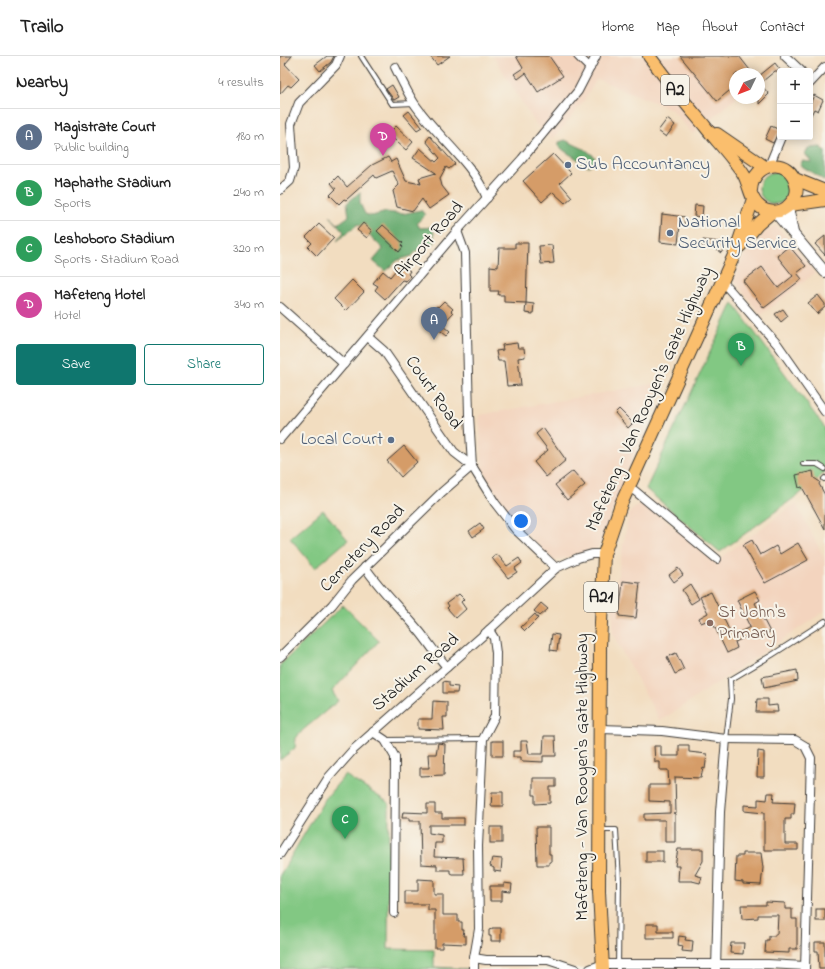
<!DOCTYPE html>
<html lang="en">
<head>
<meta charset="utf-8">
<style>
  :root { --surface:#fff; --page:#f6f6f6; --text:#222; --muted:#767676; --line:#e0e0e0; --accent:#0f766e }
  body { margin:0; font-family:"Indie Flower",sans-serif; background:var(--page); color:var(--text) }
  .controls { position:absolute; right:12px; top:12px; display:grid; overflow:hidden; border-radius:4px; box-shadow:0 2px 10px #0003 }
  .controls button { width:36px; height:36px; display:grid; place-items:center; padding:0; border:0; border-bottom:1px solid var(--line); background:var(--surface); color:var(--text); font:20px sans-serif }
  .compass { position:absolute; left:449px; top:12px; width:36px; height:36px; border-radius:50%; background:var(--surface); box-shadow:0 2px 10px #0003; rotate:227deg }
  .you { position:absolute; left:241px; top:465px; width:14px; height:14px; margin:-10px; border:3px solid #fff; border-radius:50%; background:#1a73e8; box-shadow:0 0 0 6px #1a73e833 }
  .badge { display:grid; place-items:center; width:26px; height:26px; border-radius:50%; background:var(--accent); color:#fff; font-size:13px; font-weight:700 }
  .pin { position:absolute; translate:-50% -33px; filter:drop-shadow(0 1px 2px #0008) }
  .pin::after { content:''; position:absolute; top:21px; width:14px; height:12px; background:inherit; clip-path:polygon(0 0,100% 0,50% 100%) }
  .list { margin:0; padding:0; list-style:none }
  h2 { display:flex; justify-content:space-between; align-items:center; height:52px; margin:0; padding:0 16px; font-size:17px }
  h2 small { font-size:13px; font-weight:400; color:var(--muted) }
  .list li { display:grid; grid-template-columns:26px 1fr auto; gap:12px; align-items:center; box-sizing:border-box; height:56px; padding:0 16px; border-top:1px solid var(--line) }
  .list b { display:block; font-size:15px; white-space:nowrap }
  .list p { margin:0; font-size:13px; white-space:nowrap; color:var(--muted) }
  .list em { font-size:13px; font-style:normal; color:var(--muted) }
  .actions { display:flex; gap:8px; padding:12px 16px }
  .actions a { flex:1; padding:9px 0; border:1px solid var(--accent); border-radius:4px; text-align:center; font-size:14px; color:var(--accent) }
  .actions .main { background:var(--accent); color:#fff }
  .map { position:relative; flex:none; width:545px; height:913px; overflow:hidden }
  header { display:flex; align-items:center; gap:24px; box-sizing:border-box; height:56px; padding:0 20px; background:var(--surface); border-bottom:1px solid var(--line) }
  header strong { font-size:19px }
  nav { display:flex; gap:22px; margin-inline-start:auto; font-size:14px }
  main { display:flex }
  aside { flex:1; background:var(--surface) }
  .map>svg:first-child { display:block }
</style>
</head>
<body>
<header>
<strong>Trailo</strong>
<nav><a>Home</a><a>Map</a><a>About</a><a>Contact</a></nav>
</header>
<main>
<aside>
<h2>Nearby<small>4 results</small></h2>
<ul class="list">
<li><span class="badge" style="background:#5c6f8a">A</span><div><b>Magistrate Court</b><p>Public building</p></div><em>180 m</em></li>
<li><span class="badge" style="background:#2e9e5b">B</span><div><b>Maphathe Stadium</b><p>Sports</p></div><em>240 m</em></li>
<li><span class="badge" style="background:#2e9e5b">C</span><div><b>Leshoboro Stadium</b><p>Sports · Stadium Road</p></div><em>320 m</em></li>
<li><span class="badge" style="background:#d1479c">D</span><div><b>Mafeteng Hotel</b><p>Hotel</p></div><em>340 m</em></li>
</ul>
<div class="actions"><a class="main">Save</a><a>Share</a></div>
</aside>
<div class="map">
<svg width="545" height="913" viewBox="0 0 545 913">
  <rect width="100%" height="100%" fill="#f7f3e8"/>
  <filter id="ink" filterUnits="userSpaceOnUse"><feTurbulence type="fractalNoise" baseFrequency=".025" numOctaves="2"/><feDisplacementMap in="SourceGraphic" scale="8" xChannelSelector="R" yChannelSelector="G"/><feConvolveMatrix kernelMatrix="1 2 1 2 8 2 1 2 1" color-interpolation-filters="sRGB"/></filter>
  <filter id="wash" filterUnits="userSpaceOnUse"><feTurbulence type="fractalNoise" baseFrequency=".012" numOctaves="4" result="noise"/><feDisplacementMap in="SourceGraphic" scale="16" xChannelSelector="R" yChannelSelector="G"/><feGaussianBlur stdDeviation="0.9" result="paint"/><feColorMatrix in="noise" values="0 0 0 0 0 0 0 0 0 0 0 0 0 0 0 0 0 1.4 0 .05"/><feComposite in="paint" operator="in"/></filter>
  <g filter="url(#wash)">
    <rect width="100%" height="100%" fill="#f2ddc0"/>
    <g fill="#f3d4be">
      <path d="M213,0H459L474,18H455L456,42L413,78L391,53L317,23L303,46L273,83L257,70Z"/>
      <path d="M495,170L510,185L535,217L481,259L453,223L464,200L485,176Z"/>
      <path d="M383,326L318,492L274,505L237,469L203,415L199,359Z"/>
      <path d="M362,445L436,505L516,447L545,504V555L380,665L333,579V546L349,457Z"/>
    </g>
    <g fill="#82c883" stroke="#4f7250">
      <circle cx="495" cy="132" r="16"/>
      <path d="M453,247L545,372V416L533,428L440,496L366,433Z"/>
      <path d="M43,454L68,484L35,512L10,482Z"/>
      <path d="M63,549L99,585L52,635L58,645L23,674L16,682L15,692L0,704V609Z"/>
      <path d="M65,719L109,747L108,893L154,894V911L189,913H0V819L45,743Z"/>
    </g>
    <g fill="#69ac71" stroke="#426446">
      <path d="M285,84L306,94L315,101L314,106L309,110L303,109C297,100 287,99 279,90V86Z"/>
      <path d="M541,91L545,95V125L520,109L522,105L532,106L525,98L528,92Z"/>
      <path d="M80,136V147L85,158L92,160L106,156L122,158L141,154L145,159L137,167L140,172L153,171L155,187L141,191L132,200L118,204L105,215L93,205L103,193L78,168L57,185L64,176L50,160L58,168L69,160L67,147Z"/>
    </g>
    <g id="blocks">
      <g fill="#d59c67">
        <path d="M0,0H12L5,8L19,23L11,31L8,29L0,38Z"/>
        <path d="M47,0H54L51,6L40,15L35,9Z"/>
        <path d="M150,0H170L157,9Z"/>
        <path d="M236,0H269L283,20L258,36L246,17L238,23L234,18L243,12Z"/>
        <path d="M400,0H459L473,18H455V30L437,45Z"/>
        <path d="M495,7L501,15H495L483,25L479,20Z"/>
        <path d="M479,27L489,38L479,48Z"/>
        <path d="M112,29L119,41L114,44L106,33Z"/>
        <path d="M534,39L543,44L538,55L534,53L530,61V48Z"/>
        <path d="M129,55L142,71L137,74L124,59Z"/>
        <path d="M387,63L395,69L386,81L378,75Z"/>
        <path d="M116,70L133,86L126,94L108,78Z"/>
        <path d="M491,70L500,74L493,87L485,83Z"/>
        <path d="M150,80L175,108L169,113L166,111L160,122L162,130L169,139L149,153L142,143L133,155L117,151L113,135L119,129L112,115L96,122L94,119L66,144L64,143L59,148L50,139L56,133L51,127L58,120L67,131L92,109L108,101L111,106L116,103L126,125L141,128L139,122L156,117L133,102L140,92L156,106L160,102L146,85Z"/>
        <path d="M273,98L291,117L280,127L292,141L285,147L273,136L262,146L243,125Z"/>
        <path d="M415,149L423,150L422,161L414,160Z"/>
        <path d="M382,158L405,161L404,169L400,168L398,188L380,186Z"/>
        <path d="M83,167L92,175L87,182L77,174Z"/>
        <path d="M39,168L54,182L37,200L28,191L32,187L26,181Z"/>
        <path d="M103,169L123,187L121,189L123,191L119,196L97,175Z"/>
        <path d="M545,180V199L535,188Z"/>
        <path d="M423,184L440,186L446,190L441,197L433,191L422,190Z"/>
        <path d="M235,187H248L246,247L224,246V239H218L219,235H210V210L218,211L219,192H235Z"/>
        <path d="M272,189L274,207L261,208L259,190Z"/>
        <path d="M509,190L526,210L517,217L522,223L484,252L463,225L482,211L498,232L513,220L497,200Z"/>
        <path d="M121,208L130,215L128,218L130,220L126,225L122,224L105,243L95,234L98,230L93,227L103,215L110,221Z"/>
        <path d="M72,224L84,236L66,255L54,243Z"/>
        <path d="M538,239L545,248V251L537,258L528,247Z"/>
        <path d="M164,245L173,253L171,255L173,257L162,269L170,276L166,280L147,265L150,262L148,260L157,250L158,251Z"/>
        <path d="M246,247L254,248L253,258L245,257Z"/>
        <path d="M503,253L508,260L501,266L495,258Z"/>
        <path d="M237,287L238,292H244L245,301L238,302L241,329L227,330L224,305H218L216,295L223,294L222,289Z"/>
        <path d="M339,353L353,367L348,372L335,357Z"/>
        <path d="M263,372L286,404L266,421L254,406L268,394L256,378Z"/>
        <path d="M124,390L137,406L121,421L107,405Z"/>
        <path d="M293,415L305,429L287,444L275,429Z"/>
        <path d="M533,415L534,422L540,426L539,428L545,439V473L522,431L519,432L516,419Z"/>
        <path d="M200,467L204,473L193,481L189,475Z"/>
        <path d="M472,484L480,499L496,490L500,498L518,487L528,504L485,527L463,489Z"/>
        <path d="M217,498L227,510L239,502L242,507L235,512L237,516L228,522L212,502Z"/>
        <path d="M398,512L403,519L394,526L389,519Z"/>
        <path d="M343,525L360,527L356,562L339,560Z"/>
        <path d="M410,528L419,543L411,548L402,534Z"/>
        <path d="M475,535L480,544L475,547L490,576L477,583L474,577L455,586L457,592L447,597L431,563L421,567L419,562L428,557L420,541L431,536L452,580L470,571L457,544Z"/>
        <path d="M179,538L184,543L181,546L186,553L176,562L167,552L169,550L167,547Z"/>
        <path d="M261,547L268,553L260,560L254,555Z"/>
        <path d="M255,558L258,562L245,575L241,571Z"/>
        <path d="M272,578L279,579L277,595L270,594Z"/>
        <path d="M396,597L404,614L395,618L387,601Z"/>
        <path d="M517,614L518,625L484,632L482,621Z"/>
        <path d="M163,625L169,626V630L178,631L177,637H163Z"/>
        <path d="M477,643H488V650L497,649L498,656H476Z"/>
        <path d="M153,645L167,646V661H163L164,674L138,673V663H152Z"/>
        <path d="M264,680H275L276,700H263V706L243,705L241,704V701H233V695H241V685H247L249,698H263Z"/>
        <rect x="212" y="685" width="11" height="15"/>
        <path d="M158,687L165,688L164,719L140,720V712H149L148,698H156Z"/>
        <path d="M399,689H409V696L427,698L425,713L423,712L421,722L395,721L396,757H393H395V786H385V764H364V758L390,757V746L369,745V729H389L388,714H380V706H375L374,690H381V700H399Z"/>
        <path d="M478,695L484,696V721H477Z"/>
        <path d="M253,722H276V731H270V747L255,748V739H253Z"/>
        <path d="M212,736H223V750H211Z"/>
        <path d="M488,737H494L493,746L515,747L514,758H511V763H505V788H518V794H484V757L464,755V749L478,750V743L487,744Z"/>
        <path d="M147,748H155V757H162V762H184V769H149V777L162,779V787H155L154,801L183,802L184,818H172L170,817V814H157V809L141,808L140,765H129V762H122L123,756L147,757Z"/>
        <rect x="210" y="771" width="12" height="16"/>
        <path d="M256,771H269V798H271V806H269V809H257Z"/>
        <path d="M398,793H423V805L415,819L422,821L420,827L412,825H398L399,810H395Z"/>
        <rect x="366" y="795" width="17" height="11"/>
        <path d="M463,797H481L483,812L481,829L463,828V826L455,825L456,800H463Z"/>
        <path d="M212,802L222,803L221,816L214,815V812L210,810Z"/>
        <path d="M138,823L154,824V838H163V859H178V866H182V874H184L183,880H186V888L162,887V892H155V854H148V848H125V835H138Z"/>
        <path d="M224,827L232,828L231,836L222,835V845H210V830H224Z"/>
        <path d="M486,846L505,847V853H512V863H517V893H509V897L485,896L486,884H489V880H495V878H497L498,859H478V862L462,863L461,849H486Z"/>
        <rect x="536" y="853" width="9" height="12"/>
        <path d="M366,868H378V876H393V882H366Z"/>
        <path d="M212,872H221V885H211V880H209V874L212,873Z"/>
        <path d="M399,880L406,881L405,884L413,885L412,896L402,895L403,890L398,889Z"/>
        <path d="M535,886H545V913H539L538,895H535Z"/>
        <path d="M451,887H464L463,898L450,897Z"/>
      </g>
    </g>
  </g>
  <g filter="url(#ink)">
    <use href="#blocks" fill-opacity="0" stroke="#3c3935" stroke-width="1"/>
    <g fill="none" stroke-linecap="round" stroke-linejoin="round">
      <defs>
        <g id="service">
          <path d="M81,0L112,48L134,47"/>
          <path d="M523,408H537L545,413"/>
          <path d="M544,423L545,422"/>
          <path d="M446,683L451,643L450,624L492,599L545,565"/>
          <path d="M105,684L203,683"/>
          <path d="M321,774H336L339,824L338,913"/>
        </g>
        <g id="minor">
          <path d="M298,0L310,12"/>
          <path d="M505,0L521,15"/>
          <path d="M115,11C121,23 127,36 134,47C156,80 192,105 207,142"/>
          <path d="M530,27L545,11"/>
          <path d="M489,110L501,81"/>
          <path d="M0,134L10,125L14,112L11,68L19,47L56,9L60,0"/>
          <path d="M177,175L185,197L189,359L192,410L215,447L236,474L276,512"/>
          <path d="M441,224L498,289L545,356"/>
          <path d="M0,251L64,308"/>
          <path d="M88,281L104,295L174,396L192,410"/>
          <path d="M0,383L177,175L242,103L298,35L316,0"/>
          <path d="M348,432L355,435L437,503"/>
          <path d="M85,511C101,535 122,554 140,576C149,587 157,600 167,611"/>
          <path d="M0,601L52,549L72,524L162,436L192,410"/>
          <path d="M321,673L382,675L446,683L515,684L525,690L531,702L525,913"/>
          <path d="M93,676L105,684L115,701L114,857"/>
          <path d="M0,798L49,721L73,694L209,574L276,512L298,502L312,498H324"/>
          <path d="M194,902L206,904H268L295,913"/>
          <path d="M194,913V902L199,873L198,790L203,683L215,660L216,597L214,582L209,574"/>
          <path d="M310,913L323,908H488L525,910"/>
          <path d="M436,913L440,756L446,683"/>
        </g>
        <g id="tertiary">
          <path d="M508,151L513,177"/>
          <path d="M495,156L545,216"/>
        </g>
        <g id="primary">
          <path d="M369,0C386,23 405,47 424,69C433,81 444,92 453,104C457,109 461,114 464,119C469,128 470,142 478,149C486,158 502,158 510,148C515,143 518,136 516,129C511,100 473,105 471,134"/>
          <path d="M437,78L485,111"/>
          <path d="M515,123L545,135"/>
          <path d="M510,149L545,144"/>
          <path d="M460,190L477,169L492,156"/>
          <path d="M323,913L319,835L320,590L324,498L341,448L455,197L473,143"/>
        </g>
      </defs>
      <use href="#service" stroke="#3c3935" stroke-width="6"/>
      <use href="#minor" stroke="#3c3935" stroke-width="10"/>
      <use href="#tertiary" stroke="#3c3935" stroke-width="12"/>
      <use href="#primary" stroke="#3c3935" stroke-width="14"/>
      <use href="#service" stroke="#fff" stroke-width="4"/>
      <use href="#minor" stroke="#fff" stroke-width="8"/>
      <use href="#tertiary" stroke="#fff" stroke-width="10"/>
      <use href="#primary" stroke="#fabe6d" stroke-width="12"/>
    </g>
  </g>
  <g fill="#5c6f8a" stroke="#f7f3e8" stroke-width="1.5">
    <circle cx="288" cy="109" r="4"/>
    <circle cx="390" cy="177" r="4"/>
    <circle cx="111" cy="384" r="4"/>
  </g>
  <circle fill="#8d6e63" stroke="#f7f3e8" stroke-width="1.5" cx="430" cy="567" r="4"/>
  <g text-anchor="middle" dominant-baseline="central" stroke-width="4" stroke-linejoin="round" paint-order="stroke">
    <g fill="#f7f3e8" stroke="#5e5c59" stroke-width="1">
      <rect x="381" y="19" width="28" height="30" rx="3"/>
      <rect x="304" y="526" width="34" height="30" rx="3"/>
    </g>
    <g font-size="17" font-weight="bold" fill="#1c1c1c">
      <text x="395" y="34">A2</text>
      <text x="321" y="541">A21</text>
    </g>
    <g font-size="18" fill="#4e5e75" stroke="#f7f3e8" text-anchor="start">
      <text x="296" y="109">Sub Accountancy</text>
      <text x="398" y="167">National<tspan x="398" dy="21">Security Service</tspan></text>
      <text x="103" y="384" text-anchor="end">Local Court</text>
    </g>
    <g font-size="18" fill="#1c1c1c" stroke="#f7f3e8">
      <text transform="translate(150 184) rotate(-49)">Airport Road</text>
      <text transform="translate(153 337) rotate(55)">Court Road</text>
      <text transform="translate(370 343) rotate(-66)">Mafeteng - Van Rooyen's Gate Highway</text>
      <text transform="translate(83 493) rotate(-46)">Cemetery Road</text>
      <text transform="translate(136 617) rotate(-41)">Stadium Road</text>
      <text transform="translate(303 721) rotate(-90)">Mafeteng - Van Rooyen's Gate Highway</text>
    </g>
    <g font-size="18" fill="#785e54" stroke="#f7f3e8" text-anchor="start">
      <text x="438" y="557">St John's<tspan x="438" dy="21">Primary</tspan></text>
    </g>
  </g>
</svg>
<div class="controls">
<button>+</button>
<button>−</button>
</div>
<svg class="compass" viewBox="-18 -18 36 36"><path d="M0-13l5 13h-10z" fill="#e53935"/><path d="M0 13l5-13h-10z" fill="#767676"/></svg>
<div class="you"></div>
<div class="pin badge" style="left:154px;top:284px;background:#5c6f8a">A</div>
<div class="pin badge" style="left:461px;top:310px;background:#2e9e5b">B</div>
<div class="pin badge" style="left:65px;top:783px;background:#2e9e5b">C</div>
<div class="pin badge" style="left:103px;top:100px;background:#d1479c">D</div>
</div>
</main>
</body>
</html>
